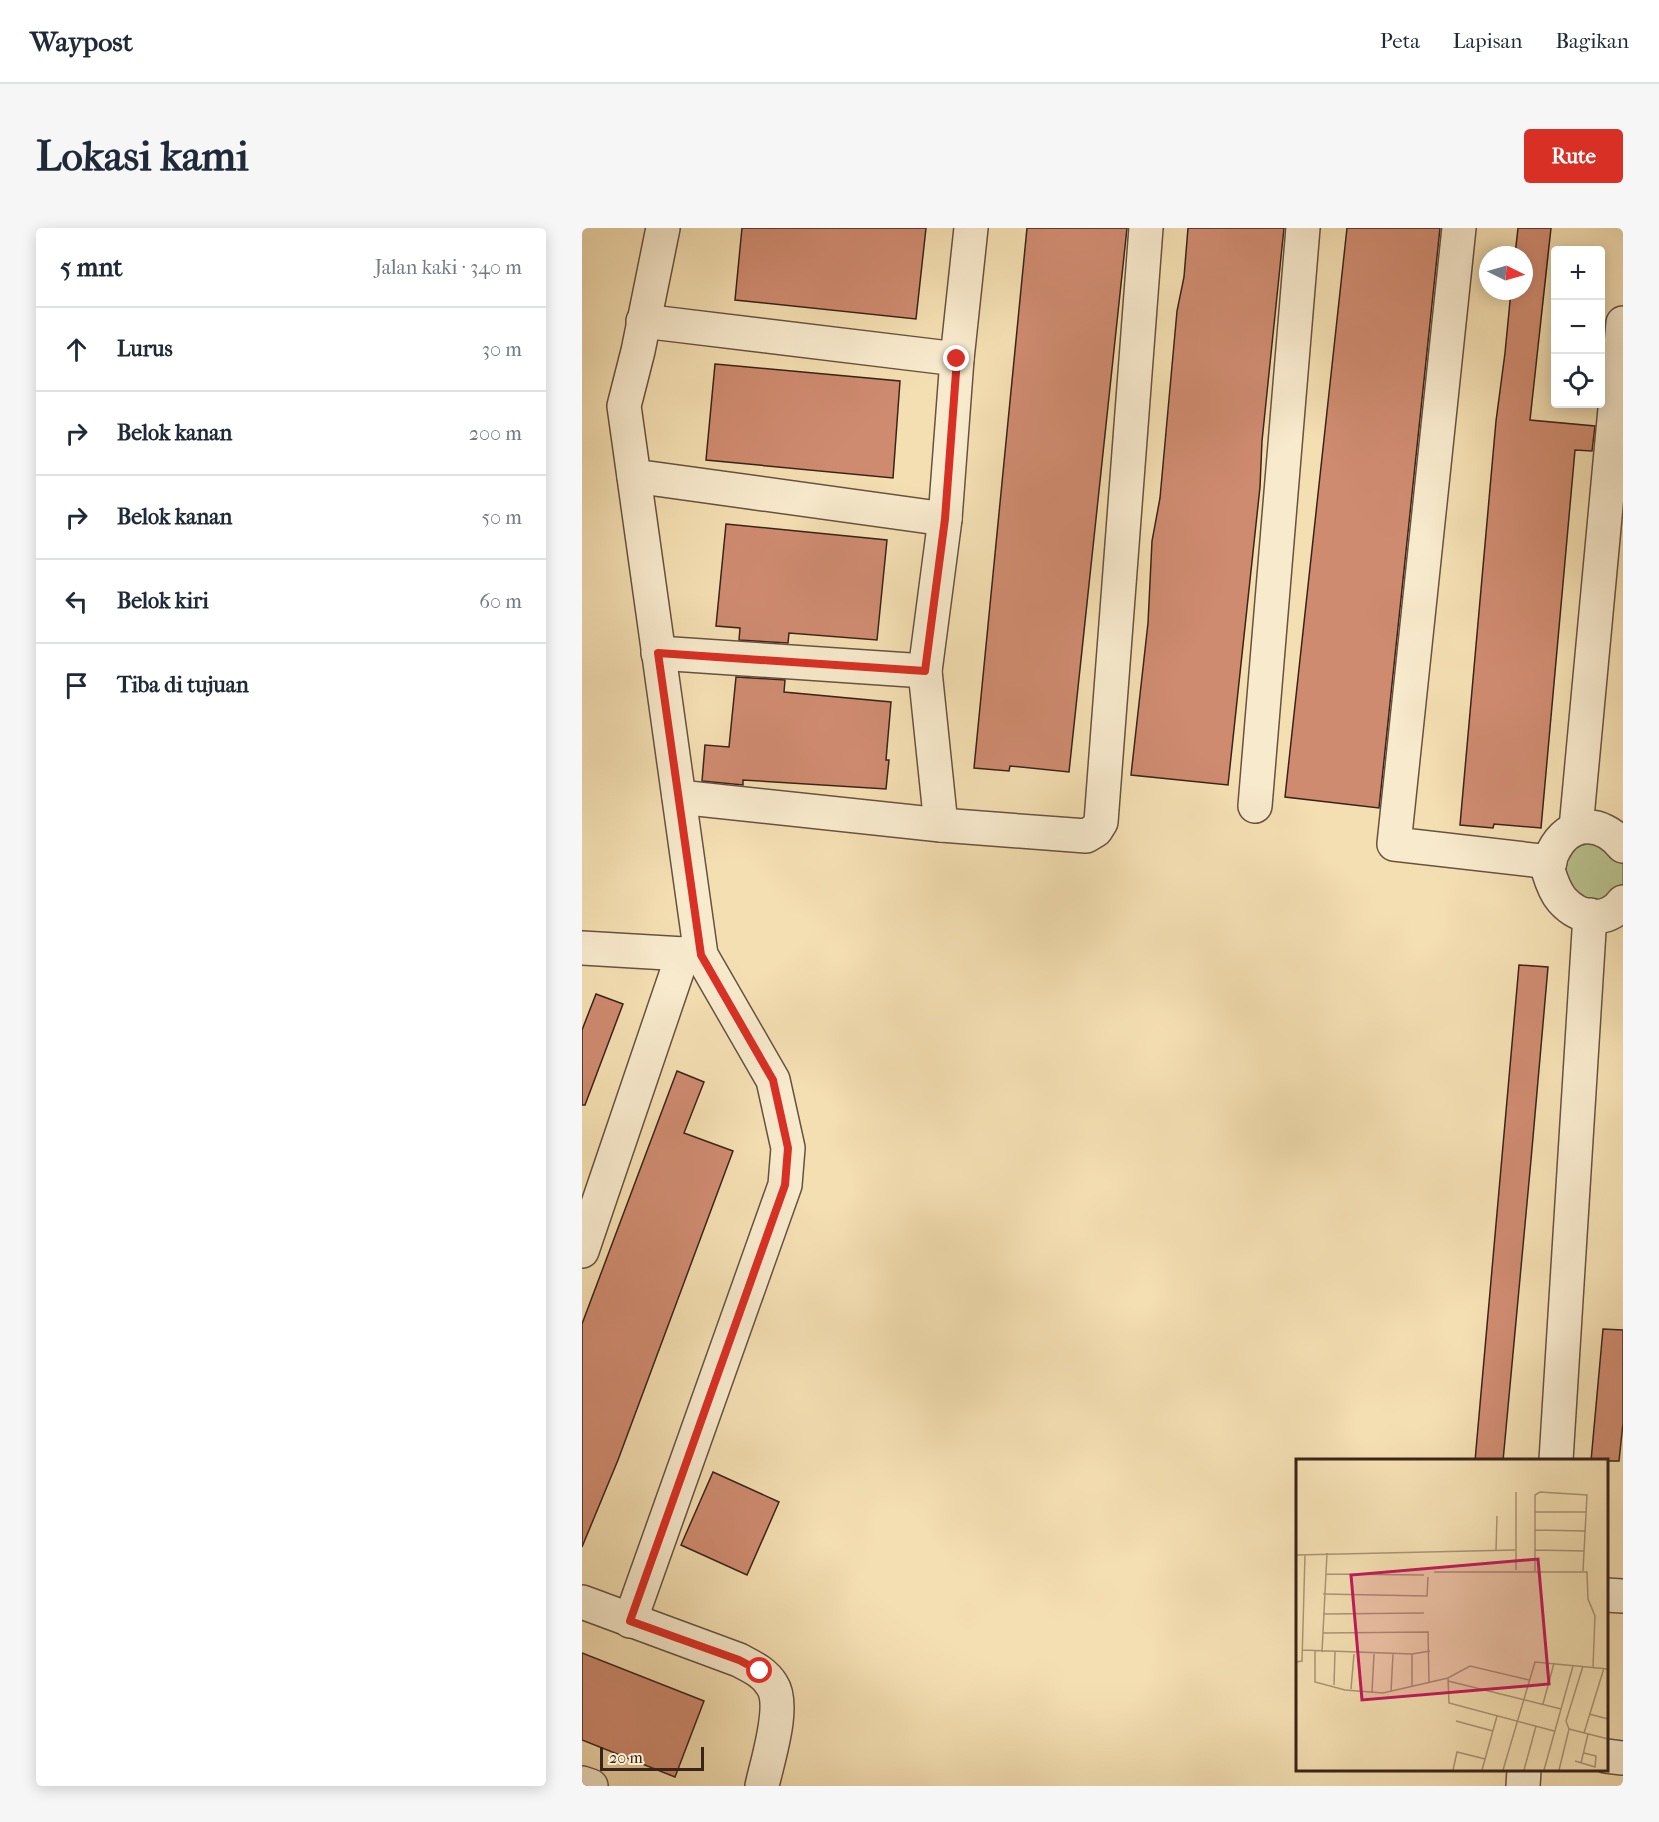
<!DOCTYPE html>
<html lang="id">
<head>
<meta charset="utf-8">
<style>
  :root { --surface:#fff; --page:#f6f6f7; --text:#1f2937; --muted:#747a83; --line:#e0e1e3; --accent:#d93025 }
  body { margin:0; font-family:"IM FELL French Canon",serif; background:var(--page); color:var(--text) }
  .controls { position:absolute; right:18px; top:18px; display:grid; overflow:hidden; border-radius:6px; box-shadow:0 3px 15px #0003 }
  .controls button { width:54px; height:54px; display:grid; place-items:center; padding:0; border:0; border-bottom:2px solid var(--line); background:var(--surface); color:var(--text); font:30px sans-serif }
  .compass { position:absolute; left:897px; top:18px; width:54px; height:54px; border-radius:50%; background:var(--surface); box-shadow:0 3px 15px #0003; rotate:95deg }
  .scale { position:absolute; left:18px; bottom:15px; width:104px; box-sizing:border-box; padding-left:6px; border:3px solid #3a231a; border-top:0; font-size:16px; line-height:21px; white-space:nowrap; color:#3a231a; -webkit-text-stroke:4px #f8eacd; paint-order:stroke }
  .stop { position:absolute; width:18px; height:18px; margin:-14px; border:4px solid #d93025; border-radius:50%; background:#fff }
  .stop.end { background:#d93025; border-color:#fff; box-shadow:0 2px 6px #0008 }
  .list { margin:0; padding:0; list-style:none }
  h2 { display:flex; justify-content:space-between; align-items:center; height:78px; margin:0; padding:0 24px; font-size:26px }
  h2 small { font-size:20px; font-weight:400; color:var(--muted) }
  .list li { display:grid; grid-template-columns:39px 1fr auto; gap:18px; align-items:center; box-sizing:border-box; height:84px; padding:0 24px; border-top:2px solid var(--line) }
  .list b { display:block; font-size:22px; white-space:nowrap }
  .list em { font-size:20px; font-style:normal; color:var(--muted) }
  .icon { flex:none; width:33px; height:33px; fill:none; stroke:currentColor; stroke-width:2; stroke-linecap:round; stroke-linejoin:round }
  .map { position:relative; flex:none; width:1041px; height:1558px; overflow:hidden; border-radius:6px }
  header { display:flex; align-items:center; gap:36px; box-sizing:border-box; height:84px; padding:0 30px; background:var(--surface); border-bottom:2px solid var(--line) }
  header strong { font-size:28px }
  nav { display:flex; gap:33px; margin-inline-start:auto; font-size:21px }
  .intro { display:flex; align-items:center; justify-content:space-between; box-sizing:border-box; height:144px; padding:0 36px }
  h1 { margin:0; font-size:42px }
  .button { padding:15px 27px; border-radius:6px; background:var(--accent); color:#fff; font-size:21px; font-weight:700 }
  main { display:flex; gap:36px; padding:0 36px }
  aside { flex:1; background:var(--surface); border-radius:6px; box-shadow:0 3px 15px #0003 }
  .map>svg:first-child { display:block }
</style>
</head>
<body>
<header>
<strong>Waypost</strong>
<nav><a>Peta</a><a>Lapisan</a><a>Bagikan</a></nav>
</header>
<div class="intro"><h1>Lokasi kami</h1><a class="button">Rute</a></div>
<main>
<aside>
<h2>5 mnt<small>Jalan kaki · 340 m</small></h2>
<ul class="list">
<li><svg class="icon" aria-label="ahead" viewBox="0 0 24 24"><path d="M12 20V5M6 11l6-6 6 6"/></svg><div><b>Lurus</b></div><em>30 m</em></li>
<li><svg class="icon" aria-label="right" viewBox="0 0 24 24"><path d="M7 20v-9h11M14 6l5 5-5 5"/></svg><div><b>Belok kanan</b></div><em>200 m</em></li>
<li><svg class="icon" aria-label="right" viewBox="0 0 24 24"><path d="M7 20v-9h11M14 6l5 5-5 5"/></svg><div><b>Belok kanan</b></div><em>50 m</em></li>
<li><svg class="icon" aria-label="left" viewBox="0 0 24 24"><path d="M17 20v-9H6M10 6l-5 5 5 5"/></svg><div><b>Belok kiri</b></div><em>60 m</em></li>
<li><svg class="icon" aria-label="arrive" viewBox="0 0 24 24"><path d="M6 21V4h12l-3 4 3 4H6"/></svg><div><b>Tiba di tujuan</b></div></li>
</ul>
</aside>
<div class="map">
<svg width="1041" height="1558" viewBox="0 0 1041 1558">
  <rect width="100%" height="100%" fill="#f4dfb2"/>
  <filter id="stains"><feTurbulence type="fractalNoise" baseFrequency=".00333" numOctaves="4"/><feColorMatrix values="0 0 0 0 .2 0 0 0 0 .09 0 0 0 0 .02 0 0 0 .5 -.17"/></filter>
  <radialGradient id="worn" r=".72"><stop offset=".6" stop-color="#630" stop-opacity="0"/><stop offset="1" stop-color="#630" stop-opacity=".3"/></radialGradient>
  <path fill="#b9c28e" stroke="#7a7254" stroke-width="1.5" d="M979,612L1041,618V674L1001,686L971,623Z"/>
  <g fill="#cf8b70" stroke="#3a231a" stroke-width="1.5">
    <path d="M160,0H344L334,91L153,72Z"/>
    <path d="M445,0H545L487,544L428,538L427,543L392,540Z"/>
    <path d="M606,0H702L680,213L678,259L646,557L549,547L566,395L570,313L578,270L595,83L602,49Z"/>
    <path d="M765,0H858L797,580L703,569Z"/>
    <path d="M936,0H969L948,192L1013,198L1010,223L993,222L959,600L912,596L911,600L878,597L914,193L923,125L929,63H942V27H933Z"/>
    <path d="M133,136L318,153L311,250L124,232Z"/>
    <path d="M144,296L305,312L295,412L207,405L206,415L157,412L158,400L134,398Z"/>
    <path d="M154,449L203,452L202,464L309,474L304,532H307L304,561L161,552V557L120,553L123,517L147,519Z"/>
    <path d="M937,737L966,739L949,932L921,1233H893Z"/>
    <path d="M14,766L41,776L3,877H0V802Z"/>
    <path d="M95,843L122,854L102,905L151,923L36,1232L0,1319V1096Z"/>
    <path d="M1021,1101L1041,1102V1195L1037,1233H1009Z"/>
    <path d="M131,1244L197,1274L165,1347L99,1317Z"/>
    <path d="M0,1425L122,1473L93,1549L0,1512Z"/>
  </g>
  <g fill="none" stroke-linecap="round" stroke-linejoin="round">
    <defs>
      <g id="minor">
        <path d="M877,0L812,616L968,634"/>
        <path d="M61,93L375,131"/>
        <path d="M52,248L363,291"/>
        <path d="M76,425L343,443"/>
        <path d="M97,569L359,597L491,607L504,608L514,602L519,594L564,0"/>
        <path d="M673,578L721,0"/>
        <path d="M359,597L343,443L363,291L375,131L389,0"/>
        <path d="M994,600L1041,95"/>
        <path d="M1041,618C1019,592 987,591 971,624C968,629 967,636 966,642C969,652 973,664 980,672C997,691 1025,696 1041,674"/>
        <path d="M0,720L119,727"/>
        <path d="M0,1023L101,726"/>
        <path d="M974,1232L1008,687"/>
        <path d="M1024,1367L1041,1368"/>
        <path d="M0,1374L157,1432C170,1439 182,1444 190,1457C204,1478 185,1534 180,1558"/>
        <path d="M48,1393L203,957L206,920L191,852L119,727L42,178L56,123L81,0"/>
        <path d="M1024,1528L1041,1530"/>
        <path d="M0,1555L9,1558"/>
        <path d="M941,1558L942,1542"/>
      </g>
    </defs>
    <use href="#minor" stroke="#685240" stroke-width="36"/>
    <use href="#minor" stroke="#f8eacd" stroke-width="33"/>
  </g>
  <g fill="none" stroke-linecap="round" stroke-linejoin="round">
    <path stroke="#d93025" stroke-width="8" d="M178,1443L157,1432L48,1393L203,957L206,920L191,852L119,727L76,425L343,443L363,291L375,131"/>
  </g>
  <g transform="translate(714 1231)">
    <rect width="312" height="312" fill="#f4dfb2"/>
    <path fill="none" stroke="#aa9475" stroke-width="1.5" d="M239,53H291M239,71L290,72M200,91L201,57M239,91L288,92M0,96L219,91M220,111V33M239,112V36L244,33L291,36L287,112M138,113H291L292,140L299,157L297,208M30,115L128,116M27,135L131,137L132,118M27,155L128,154M27,174L132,173L133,224M6,191L116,195L134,192M19,191V223L49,231L87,234L152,219L174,207L233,221M26,193L31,94M116,195V228M0,203L6,202L9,96M152,219L153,244L258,272M152,222L265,250M38,226L39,193M55,230L58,195M76,233L78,195M95,233L97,195M247,245L258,204M293,255L312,260M160,262L197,272M273,270L312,280M288,274L308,209M279,302L299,308L300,297L288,294M285,304L292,275M157,311L161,293L189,300M186,311L201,257M207,311L239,203L312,210M228,311L240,267M248,311L277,207M263,311L273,270L270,262L287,207"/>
    <path fill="#c2185b" fill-opacity="0.15" stroke="#c2185b" stroke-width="3" d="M242,100L253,225L66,241L55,116Z"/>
    <rect width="312" height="312" fill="none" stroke="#3a231a" stroke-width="3"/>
  </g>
  <rect width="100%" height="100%" filter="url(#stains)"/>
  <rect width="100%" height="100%" fill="url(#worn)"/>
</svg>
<div class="controls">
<button>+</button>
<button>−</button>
<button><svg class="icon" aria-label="locate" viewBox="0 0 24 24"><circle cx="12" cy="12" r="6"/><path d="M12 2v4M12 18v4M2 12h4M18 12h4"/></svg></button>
</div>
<svg class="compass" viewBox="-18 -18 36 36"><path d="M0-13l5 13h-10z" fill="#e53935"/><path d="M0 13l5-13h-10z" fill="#747a83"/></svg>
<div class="scale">20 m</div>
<div class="stop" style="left:178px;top:1443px"></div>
<div class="stop end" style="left:375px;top:131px"></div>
</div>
</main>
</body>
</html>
